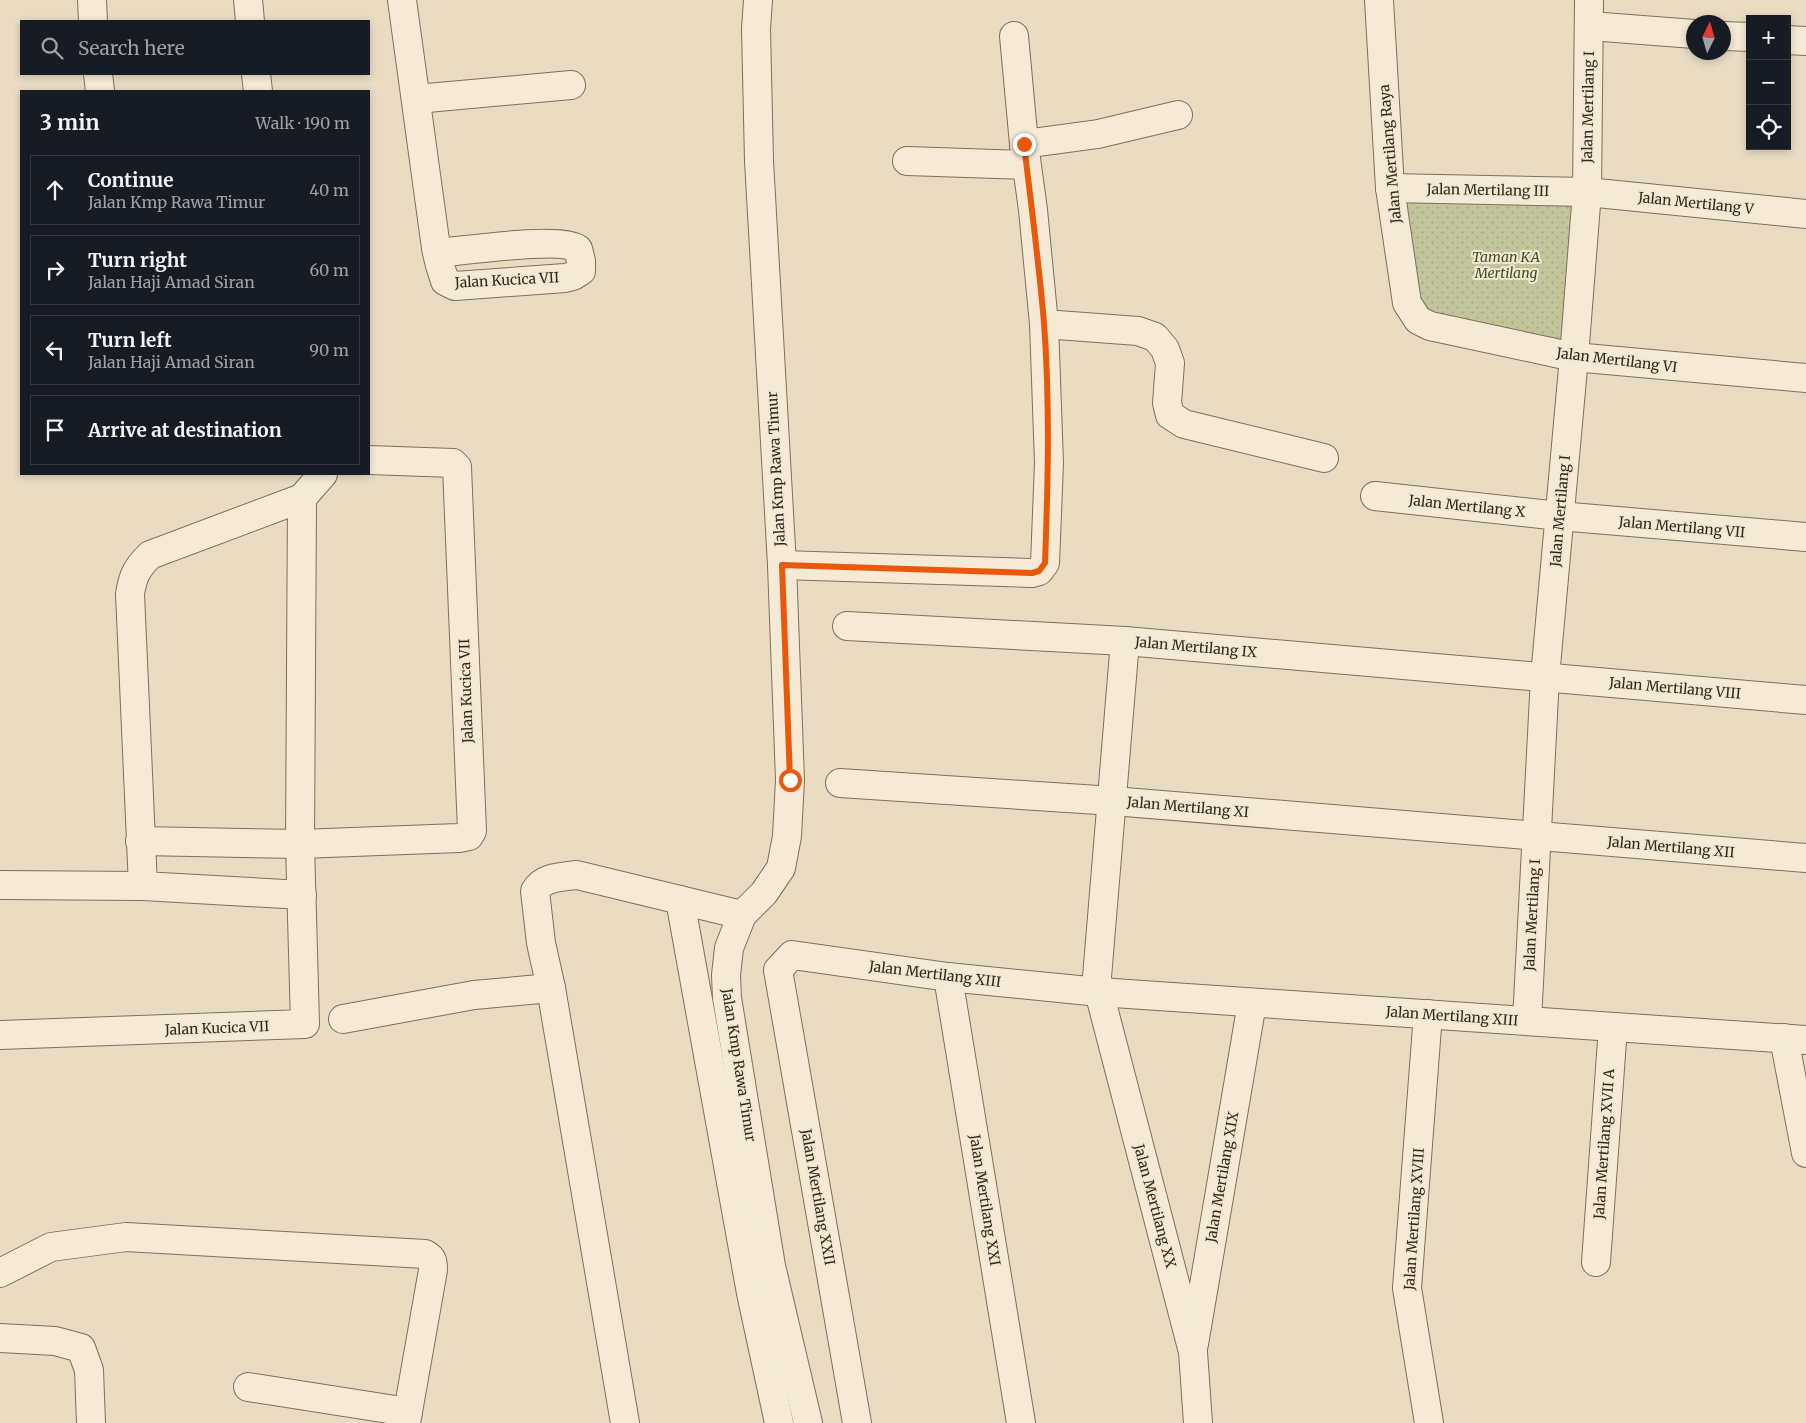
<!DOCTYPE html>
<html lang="en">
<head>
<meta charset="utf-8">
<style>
  :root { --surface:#171b24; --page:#242831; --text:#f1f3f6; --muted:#9ea1a6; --line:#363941 }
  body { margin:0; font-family:Merriweather,serif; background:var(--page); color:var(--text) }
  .controls { position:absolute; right:15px; top:15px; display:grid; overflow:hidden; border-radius:0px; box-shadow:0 2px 8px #0003 }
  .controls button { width:45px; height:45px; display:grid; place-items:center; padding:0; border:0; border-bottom:1px solid var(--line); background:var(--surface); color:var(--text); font:25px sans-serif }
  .compass { position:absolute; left:1686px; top:15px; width:45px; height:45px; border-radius:50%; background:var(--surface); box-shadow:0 2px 8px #0003; rotate:5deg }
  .stop { position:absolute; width:15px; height:15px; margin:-11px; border:4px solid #ea580c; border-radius:50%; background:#fff }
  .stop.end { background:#ea580c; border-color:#fff; box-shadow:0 1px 5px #0008 }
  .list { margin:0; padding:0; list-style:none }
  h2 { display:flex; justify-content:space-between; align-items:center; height:65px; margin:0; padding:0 20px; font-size:21px }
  h2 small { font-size:16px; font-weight:400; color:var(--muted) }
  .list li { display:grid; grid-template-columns:32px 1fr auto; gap:15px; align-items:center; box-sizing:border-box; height:70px; margin:0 10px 10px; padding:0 10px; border:1px solid var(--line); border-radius:0px }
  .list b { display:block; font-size:19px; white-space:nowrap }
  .list p { margin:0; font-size:16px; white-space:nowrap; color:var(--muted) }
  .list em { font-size:16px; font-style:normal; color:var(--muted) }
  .icon { flex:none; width:28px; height:28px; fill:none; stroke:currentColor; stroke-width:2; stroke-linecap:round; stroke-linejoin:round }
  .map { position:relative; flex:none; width:1806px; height:1423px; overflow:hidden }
  .search { position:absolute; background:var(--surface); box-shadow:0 2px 8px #0003; left:20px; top:20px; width:350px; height:55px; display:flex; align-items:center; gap:12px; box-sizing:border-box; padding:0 18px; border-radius:0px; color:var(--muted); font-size:19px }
  .panel { position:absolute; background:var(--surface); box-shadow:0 2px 8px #0003; left:20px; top:90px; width:350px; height:385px; border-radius:0px }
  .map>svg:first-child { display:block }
</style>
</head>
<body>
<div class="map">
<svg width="1806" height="1423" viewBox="0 0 1806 1423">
  <defs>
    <pattern id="park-dots" width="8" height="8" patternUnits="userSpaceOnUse" patternTransform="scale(1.25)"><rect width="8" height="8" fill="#c2c599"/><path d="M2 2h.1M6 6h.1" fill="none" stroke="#a7a983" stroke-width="1.8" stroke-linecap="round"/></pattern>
  </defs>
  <rect width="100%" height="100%" fill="#e9dcc3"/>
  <path fill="url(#park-dots)" d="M1390,188L1587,192L1574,357L1493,339L1407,303Z"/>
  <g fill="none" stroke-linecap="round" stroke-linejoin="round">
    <defs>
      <g id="minor">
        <path d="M92,0L93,21"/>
        <path d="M248,0L250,21"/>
        <path d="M402,0L436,248C438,259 441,270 445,281L455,286L565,278L573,276L581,271V261L578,249C561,236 462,251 437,253"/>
        <path d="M758,0L756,29L759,161L782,565L790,780L787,836L781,868L764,893L742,915L729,948L726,975L727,998L771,1266L808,1423"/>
        <path d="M1379,0L1390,188L1407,303L1418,320L1430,326L1574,357L1806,378"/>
        <path d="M1590,26L1694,34"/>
        <path d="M1724,36L1750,37"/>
        <path d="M1787,40L1806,41"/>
        <path d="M98,74L100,91"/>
        <path d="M256,74L258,91"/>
        <path d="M416,99L571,85"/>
        <path d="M1024,144L1098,134L1178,115"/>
        <path d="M907,161L1026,165"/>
        <path d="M1390,188L1587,192L1806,214"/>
        <path d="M1044,324L1138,331L1155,337L1165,349L1170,363L1167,403L1170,415L1184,424L1324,458"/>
        <path d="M1375,496L1559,516L1806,537"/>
        <path d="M782,565L1032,573L1039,571L1045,563L1049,463L1044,324L1033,210L1024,144L1014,36"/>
        <path d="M847,626L1125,641L1806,700"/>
        <path d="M1125,641L1097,977L1099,992L1193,1352L1198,1423"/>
        <path d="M840,783L1113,801L1806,858"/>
        <path d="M140,841L300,844L459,838L469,836L472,831L457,467L453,463L369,460"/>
        <path d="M0,885L143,886"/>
        <path d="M302,895L143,886L130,594C133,575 137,568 150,555L302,498L323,474"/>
        <path d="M680,900L751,1293L779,1423"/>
        <path d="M948,977L1021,1423"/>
        <path d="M1428,1014L1407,1288L1429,1423"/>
        <path d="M343,1019L474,995L551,988"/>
        <path d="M1527,1021L1545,677L1574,357L1587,192L1589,0"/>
        <path d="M0,1035L305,1024L300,844L302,498"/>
        <path d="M1784,1038L1806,1153"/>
        <path d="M1596,1262L1613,1027"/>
        <path d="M0,1273L51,1247L126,1237L425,1254C433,1258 433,1262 433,1270L406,1423"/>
        <path d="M0,1338L55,1341L81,1348L89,1370L91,1423"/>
        <path d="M1194,1344L1252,1003"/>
        <path d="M248,1387L408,1412"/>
        <path d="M625,1423L551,988L541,943L535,891C543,877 561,877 577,875L742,915"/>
        <path d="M857,1423L778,970L792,955L948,977L1099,992L1806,1040"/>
      </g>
    </defs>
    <use href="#minor" stroke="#816e5c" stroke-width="30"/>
    <use href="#minor" stroke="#f4ead6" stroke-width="28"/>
  </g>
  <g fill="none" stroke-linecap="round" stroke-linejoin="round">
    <path stroke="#ea580c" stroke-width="6" d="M790,780L782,565L1032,573L1039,571L1045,563C1048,483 1050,402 1044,323C1039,263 1031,204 1024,144"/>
  </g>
  <g text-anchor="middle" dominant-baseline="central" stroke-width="4" stroke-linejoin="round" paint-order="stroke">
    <g font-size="14" fill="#33271e" stroke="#f1e7d2">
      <text transform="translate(1588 107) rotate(-89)">Jalan Mertilang I</text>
      <text transform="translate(1390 154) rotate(-95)">Jalan Mertilang Raya</text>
      <text transform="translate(1488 190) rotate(1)">Jalan Mertilang III</text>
      <text transform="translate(1696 203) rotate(6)">Jalan Mertilang V</text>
      <text transform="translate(507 280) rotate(-3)">Jalan Kucica VII</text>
      <text transform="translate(1617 360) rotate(7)">Jalan Mertilang VI</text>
      <text transform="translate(776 469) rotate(-93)">Jalan Kmp Rawa Timur</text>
      <text transform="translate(1467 506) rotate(6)">Jalan Mertilang X</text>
      <text transform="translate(1560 511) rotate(-85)">Jalan Mertilang I</text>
      <text transform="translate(1682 527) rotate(5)">Jalan Mertilang VII</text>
      <text transform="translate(1196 647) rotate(5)">Jalan Mertilang IX</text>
      <text transform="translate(1675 688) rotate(5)">Jalan Mertilang VIII</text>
      <text transform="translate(466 691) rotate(-92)">Jalan Kucica VII</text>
      <text transform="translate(1188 807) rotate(5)">Jalan Mertilang XI</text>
      <text transform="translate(1671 847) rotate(5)">Jalan Mertilang XII</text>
      <text transform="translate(1532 915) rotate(-87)">Jalan Mertilang I</text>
      <text transform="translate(935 974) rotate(7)">Jalan Mertilang XIII</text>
      <text transform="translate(1452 1016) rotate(4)">Jalan Mertilang XIII</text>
      <text transform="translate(217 1028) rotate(-2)">Jalan Kucica VII</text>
      <text transform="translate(739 1065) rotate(81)">Jalan Kmp Rawa Timur</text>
      <text transform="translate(1604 1144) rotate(-86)">Jalan Mertilang XVII A</text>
      <text transform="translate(1222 1177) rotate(-80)">Jalan Mertilang XIX</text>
      <text transform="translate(818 1197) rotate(80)">Jalan Mertilang XXII</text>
      <text transform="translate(985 1200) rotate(81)">Jalan Mertilang XXI</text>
      <text transform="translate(1155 1206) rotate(75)">Jalan Mertilang XX</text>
      <text transform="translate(1414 1219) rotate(-86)">Jalan Mertilang XVIII</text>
    </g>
    <g font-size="14" font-style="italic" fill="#454d27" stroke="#f1e7d2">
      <text x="1506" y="257">Taman KA<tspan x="1506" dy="16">Mertilang</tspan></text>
    </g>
  </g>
</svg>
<div class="controls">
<button>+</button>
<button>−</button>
<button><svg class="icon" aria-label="locate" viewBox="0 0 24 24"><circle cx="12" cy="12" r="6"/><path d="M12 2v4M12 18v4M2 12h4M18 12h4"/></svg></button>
</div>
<svg class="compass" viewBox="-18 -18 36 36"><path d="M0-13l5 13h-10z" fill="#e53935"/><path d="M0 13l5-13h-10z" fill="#9ea1a6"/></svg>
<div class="stop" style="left:790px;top:780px"></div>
<div class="stop end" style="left:1024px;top:144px"></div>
<div class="search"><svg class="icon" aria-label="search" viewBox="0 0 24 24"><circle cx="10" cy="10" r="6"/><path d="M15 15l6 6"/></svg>Search here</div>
<section class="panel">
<h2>3 min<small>Walk · 190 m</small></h2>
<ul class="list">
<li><svg class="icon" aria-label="ahead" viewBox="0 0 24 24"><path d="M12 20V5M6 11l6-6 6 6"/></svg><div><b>Continue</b><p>Jalan Kmp Rawa Timur</p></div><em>40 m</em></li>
<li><svg class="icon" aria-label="right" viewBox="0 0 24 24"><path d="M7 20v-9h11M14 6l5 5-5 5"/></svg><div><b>Turn right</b><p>Jalan Haji Amad Siran</p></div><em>60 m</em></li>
<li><svg class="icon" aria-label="left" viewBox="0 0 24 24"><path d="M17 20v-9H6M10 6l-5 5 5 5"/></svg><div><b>Turn left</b><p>Jalan Haji Amad Siran</p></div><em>90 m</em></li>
<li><svg class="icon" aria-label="arrive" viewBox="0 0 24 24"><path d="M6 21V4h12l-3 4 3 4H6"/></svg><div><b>Arrive at destination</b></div></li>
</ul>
</section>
</div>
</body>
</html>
